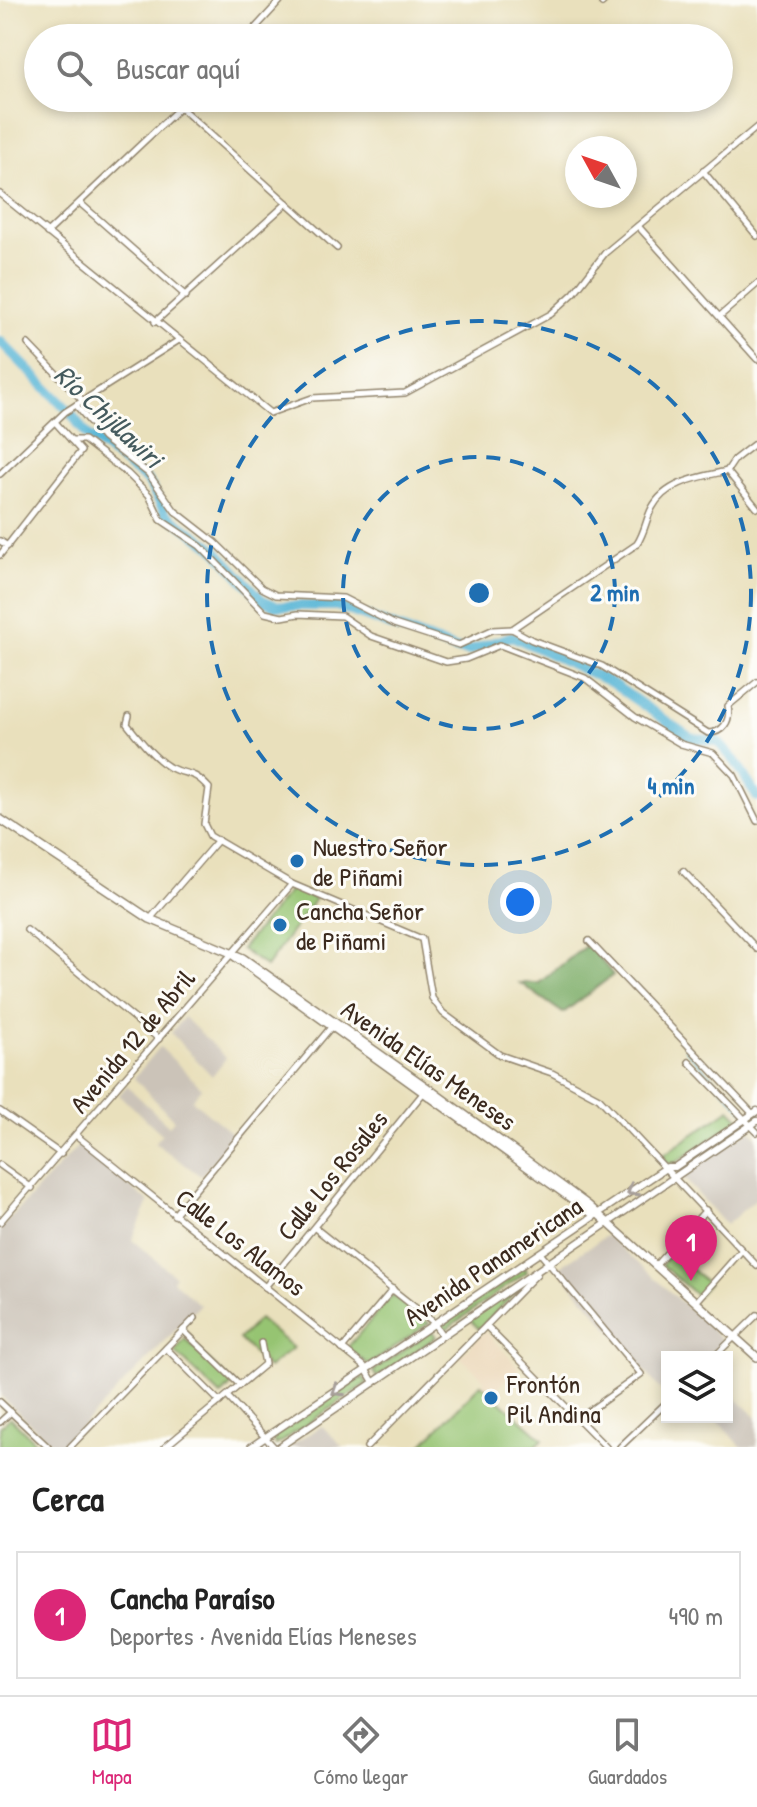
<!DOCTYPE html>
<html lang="es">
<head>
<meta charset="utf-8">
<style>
  :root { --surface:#fff; --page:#f2f2f2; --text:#222; --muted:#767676; --line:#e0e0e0; --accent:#db2777 }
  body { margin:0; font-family:"Patrick Hand",sans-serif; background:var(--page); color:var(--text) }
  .controls { position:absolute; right:24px; bottom:24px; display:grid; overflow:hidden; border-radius:0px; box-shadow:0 4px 12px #0003 }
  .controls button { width:72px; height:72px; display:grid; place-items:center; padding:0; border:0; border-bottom:2px solid var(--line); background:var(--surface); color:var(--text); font:40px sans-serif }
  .compass { position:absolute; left:565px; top:136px; width:72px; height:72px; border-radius:50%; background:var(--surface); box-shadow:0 4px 12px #0003; rotate:310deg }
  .you { position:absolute; left:520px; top:902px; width:28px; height:28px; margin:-20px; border:6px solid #fff; border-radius:50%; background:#1a73e8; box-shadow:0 0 0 12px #1a73e833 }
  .badge { display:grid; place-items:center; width:52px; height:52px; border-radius:50%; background:var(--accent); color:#fff; font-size:26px; font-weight:700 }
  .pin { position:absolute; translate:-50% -66px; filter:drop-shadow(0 2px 4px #0008) }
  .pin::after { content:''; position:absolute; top:42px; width:28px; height:24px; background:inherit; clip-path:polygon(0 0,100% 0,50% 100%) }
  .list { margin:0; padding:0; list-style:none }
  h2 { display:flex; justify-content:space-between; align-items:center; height:104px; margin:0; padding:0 32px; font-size:34px }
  h2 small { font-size:26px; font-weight:400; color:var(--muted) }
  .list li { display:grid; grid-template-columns:52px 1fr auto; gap:24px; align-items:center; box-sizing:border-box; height:128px; margin:0 16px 16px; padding:0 16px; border:2px solid var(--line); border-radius:0px }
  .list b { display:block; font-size:30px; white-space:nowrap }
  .list p { margin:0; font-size:26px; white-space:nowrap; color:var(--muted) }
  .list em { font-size:26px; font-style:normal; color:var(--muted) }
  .icon { flex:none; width:44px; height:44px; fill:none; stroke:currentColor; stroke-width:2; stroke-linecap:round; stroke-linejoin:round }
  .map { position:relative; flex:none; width:757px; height:1447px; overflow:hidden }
  .search { position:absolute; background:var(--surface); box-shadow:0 4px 12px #0003; left:24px; right:24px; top:24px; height:88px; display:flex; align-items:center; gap:20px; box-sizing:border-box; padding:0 28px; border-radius:44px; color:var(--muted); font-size:30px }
  .sheet { height:248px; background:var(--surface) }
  nav { display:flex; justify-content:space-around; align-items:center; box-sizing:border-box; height:112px; border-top:2px solid var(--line); background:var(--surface); font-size:22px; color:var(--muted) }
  nav a { display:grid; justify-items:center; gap:4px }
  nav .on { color:var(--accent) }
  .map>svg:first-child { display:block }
</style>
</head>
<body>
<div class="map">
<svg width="757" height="1447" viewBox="0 0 757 1447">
  <rect width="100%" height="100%" fill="#fdfcf7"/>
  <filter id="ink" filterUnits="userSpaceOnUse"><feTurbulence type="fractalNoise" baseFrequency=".0125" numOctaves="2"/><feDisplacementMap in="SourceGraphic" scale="16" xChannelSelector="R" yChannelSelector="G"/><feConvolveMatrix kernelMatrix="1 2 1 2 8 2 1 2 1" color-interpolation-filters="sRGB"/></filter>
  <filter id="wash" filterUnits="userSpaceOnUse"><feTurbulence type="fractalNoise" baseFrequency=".006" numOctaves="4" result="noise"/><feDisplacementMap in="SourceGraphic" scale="32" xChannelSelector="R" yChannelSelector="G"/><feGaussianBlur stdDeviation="1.8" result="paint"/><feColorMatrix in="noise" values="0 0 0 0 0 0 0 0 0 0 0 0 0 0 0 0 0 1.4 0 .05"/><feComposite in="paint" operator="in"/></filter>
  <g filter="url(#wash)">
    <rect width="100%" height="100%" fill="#e9e0bc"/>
    <path fill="#ecd8ba" d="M485,1331L520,1369L491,1393L481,1384L485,1380L460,1357Z"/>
    <g fill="#cbc3b8">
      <path d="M184,1017L226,1058L212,1076L171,1033Z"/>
      <path d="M160,1047L202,1088L192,1100L234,1135L201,1176L155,1143L162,1134L119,1095L127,1086L169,1126L174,1120L134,1078Z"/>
      <path d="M750,1130L757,1137V1198L726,1225L682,1176Z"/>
      <path d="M79,1145L149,1202L132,1240L175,1276L172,1280L200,1305L62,1447H55L0,1395V1229Z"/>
      <path d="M607,1235L721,1338L722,1343L707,1357H667L666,1396L558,1268Z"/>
      <path d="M727,1390L757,1418V1447H742L714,1417H727Z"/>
      <path d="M322,1426L343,1447H288Z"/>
    </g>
    <g fill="#96c472" stroke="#687748" stroke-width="2">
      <path d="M292,888L315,899L266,967L241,949Z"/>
      <path d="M730,1109L740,1119L675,1163L669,1164L662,1156Z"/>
      <path d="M671,1251L708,1284L697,1296L662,1265Z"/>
      <path d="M525,1267L527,1272L446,1329L443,1325Z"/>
      <path d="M515,1287L518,1290L479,1329L469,1319Z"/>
      <path d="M392,1295L429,1323L369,1365L347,1348Z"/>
      <path d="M259,1319L293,1348L268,1368L239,1339Z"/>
      <path d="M432,1331L436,1337L377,1377L373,1371Z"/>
      <path d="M185,1339L233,1383L221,1396L175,1352Z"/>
      <path d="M363,1377L367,1383L276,1445L272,1438Z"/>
      <path d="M481,1384L543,1439L535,1447H420Z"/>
      <path d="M10,1417L40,1447H0V1427Z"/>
    </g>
    <path fill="#78aa64" stroke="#5a6a41" stroke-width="2" d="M588,944L613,975L563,1013L520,983H539Z"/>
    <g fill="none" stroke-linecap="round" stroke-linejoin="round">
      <path stroke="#57b5d6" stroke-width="2" d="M685,1049L746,1113"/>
      <path stroke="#57b5d6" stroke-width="10" d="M0,341L69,411L87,435L148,481L166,514L214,548L262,600L277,606H337L455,649L469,651L512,636L610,682L691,738L717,741L735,761L757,797"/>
    </g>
  </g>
  <g filter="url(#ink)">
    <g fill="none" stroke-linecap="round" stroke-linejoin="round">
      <defs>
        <g id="street">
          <path d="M602,3L605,0"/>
          <path d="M246,38L281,0"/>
          <path d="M181,108L337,248"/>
          <path d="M703,171L757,236"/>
          <path d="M0,194L270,413L312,398L405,393L551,314L574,293L605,253L757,127"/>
          <path d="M80,203L186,296"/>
          <path d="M638,226L757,359"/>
          <path d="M47,233L190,98"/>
          <path d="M720,316L757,284"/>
          <path d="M155,322L287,203"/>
          <path d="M28,344L83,401"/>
          <path d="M76,405L103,438L148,473L175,511L216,543L262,588L276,595L343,598L394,624L459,645L492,630L512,629L532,640L602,666L708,733C723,733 731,721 728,706L757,682"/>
          <path d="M71,440H84L128,474L149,495L161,520L200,546L265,613L282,617L298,614L342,616L371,636L446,662L466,659L500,645L585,678L635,717L681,744L713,753L734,775L757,821"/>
          <path d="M727,471L757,508"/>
          <path d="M0,474L65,412L179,340"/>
          <path d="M0,541L8,546"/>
          <path d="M0,555L81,451L55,422"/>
          <path d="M512,629L637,544C645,532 646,519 652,508C666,481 701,477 727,471L735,459L757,442"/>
          <path d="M129,716L127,724C139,739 153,757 169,767C187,777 191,768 209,788L204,824L210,836L292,884L422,939L432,998L443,1013L500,1055L552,1073L599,1098L757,1266"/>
          <path d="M683,871L757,949"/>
          <path d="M150,919L218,840"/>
          <path d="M27,930L159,1039"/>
          <path d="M589,941L753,1114"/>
          <path d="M689,1062L757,1132"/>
          <path d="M0,1111L61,1154"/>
          <path d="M77,1136L364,1366L374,1383"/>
          <path d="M0,1165L32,1188"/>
          <path d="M174,1215L332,1026"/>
          <path d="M0,1222L292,884"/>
          <path d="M315,1228L432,1321L442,1335"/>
          <path d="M540,1253L641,1374L578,1419"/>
          <path d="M656,1265L706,1210"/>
          <path d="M265,1287L424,1092"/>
          <path d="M696,1302L742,1250"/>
          <path d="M486,1326L606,1447"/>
          <path d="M183,1330L240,1385"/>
          <path d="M166,1348L220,1402"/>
          <path d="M342,1349L393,1289"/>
          <path d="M714,1357L757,1315"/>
          <path d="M227,1396L274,1447"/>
          <path d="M0,1402L48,1447"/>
          <path d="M0,1422L11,1412"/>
          <path d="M70,1447L195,1318"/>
          <path d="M165,1447L265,1364L261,1343"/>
          <path d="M367,1447L537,1274"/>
          <path d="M620,1447L667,1402"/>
        </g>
        <g id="secondary">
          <path d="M251,1447L667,1167H675L757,1111"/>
          <path d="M279,1447L757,1121"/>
        </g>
        <g id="primary">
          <path d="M0,819L150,919L243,958L428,1088L588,1205L757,1357"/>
          <path d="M234,956L594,1215"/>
        </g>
      </defs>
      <use href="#street" stroke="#92856d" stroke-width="8"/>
      <use href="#secondary" stroke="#92856d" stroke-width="9"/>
      <use href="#primary" stroke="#92856d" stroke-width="10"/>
      <use href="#street" stroke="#fff" stroke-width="5"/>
      <use href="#secondary" stroke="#fff" stroke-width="6"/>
      <use href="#primary" stroke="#fff" stroke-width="7"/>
    </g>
    <defs><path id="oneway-chevron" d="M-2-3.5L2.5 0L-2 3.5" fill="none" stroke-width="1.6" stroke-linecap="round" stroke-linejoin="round" transform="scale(2)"/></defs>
    <g stroke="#a79f9a">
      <use href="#oneway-chevron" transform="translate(632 1191) rotate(146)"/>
      <use href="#oneway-chevron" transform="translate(337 1391) rotate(147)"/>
    </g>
  </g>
  <g fill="none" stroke="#1f6fb2" stroke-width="4" stroke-dasharray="14 10">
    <circle cx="479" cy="593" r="136"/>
    <circle cx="479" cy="593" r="272"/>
  </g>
  <g fill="#1f6fb2" stroke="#fdfcf7" stroke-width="3">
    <circle cx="297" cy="861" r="8"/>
    <circle cx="280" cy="925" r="8"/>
    <circle cx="491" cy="1398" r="8"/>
  </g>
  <g text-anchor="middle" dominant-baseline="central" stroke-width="6" stroke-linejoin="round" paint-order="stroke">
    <g font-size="26" fill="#3b2a1e" stroke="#fdfcf7" text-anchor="start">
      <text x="313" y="846">Nuestro Señor<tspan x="313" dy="30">de Piñami</tspan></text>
      <text x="296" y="910">Cancha Señor<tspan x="296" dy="30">de Piñami</tspan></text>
      <text x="507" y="1383">Frontón<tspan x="507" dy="30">Pil Andina</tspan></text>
    </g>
    <g font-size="26" fill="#3b2a1e" stroke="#fdfcf7">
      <text transform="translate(132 1041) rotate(-50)">Avenida 12 de Abril</text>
      <text transform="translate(429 1065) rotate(35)">Avenida Elías Meneses</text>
      <text transform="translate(332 1175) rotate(-51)">Calle Los Rosales</text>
      <text transform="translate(241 1242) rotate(38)">Calle Los Alamos</text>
      <text transform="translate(493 1261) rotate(-34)">Avenida Panamericana</text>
    </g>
    <g font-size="28" font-style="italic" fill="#455b5e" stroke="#fdfcf7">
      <text transform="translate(109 416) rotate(43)">Río Chijllawiri</text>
    </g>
  </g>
  <circle cx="479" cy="593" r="12" fill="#1f6fb2" stroke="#fdfcf7" stroke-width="4"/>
  <g font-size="24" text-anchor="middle" font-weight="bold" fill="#1f6fb2" stroke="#fdfcf7" stroke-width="6" stroke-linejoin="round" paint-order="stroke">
    <text x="615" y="601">2 min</text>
    <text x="671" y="794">4 min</text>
  </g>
</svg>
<div class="controls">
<button><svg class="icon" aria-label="layers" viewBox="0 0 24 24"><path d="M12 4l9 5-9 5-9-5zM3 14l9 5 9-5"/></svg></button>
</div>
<svg class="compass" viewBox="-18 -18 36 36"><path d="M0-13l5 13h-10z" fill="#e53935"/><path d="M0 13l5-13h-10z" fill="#767676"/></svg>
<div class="you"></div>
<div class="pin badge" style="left:691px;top:1281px">1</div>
<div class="search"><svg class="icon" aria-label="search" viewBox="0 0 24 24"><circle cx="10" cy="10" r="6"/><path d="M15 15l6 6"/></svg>Buscar aquí</div>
</div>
<section class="sheet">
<h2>Cerca<small></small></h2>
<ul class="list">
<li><span class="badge">1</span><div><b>Cancha Paraíso</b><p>Deportes · Avenida Elías Meneses</p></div><em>490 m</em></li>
</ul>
</section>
<nav>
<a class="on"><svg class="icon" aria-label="map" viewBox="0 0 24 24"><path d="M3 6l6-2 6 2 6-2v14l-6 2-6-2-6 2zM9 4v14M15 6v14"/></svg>Mapa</a>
<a><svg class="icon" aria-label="directions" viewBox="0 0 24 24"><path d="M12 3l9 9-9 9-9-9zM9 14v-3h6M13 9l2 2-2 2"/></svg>Cómo llegar</a>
<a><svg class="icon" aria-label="saved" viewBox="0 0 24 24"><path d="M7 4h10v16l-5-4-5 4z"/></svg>Guardados</a>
</nav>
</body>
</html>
